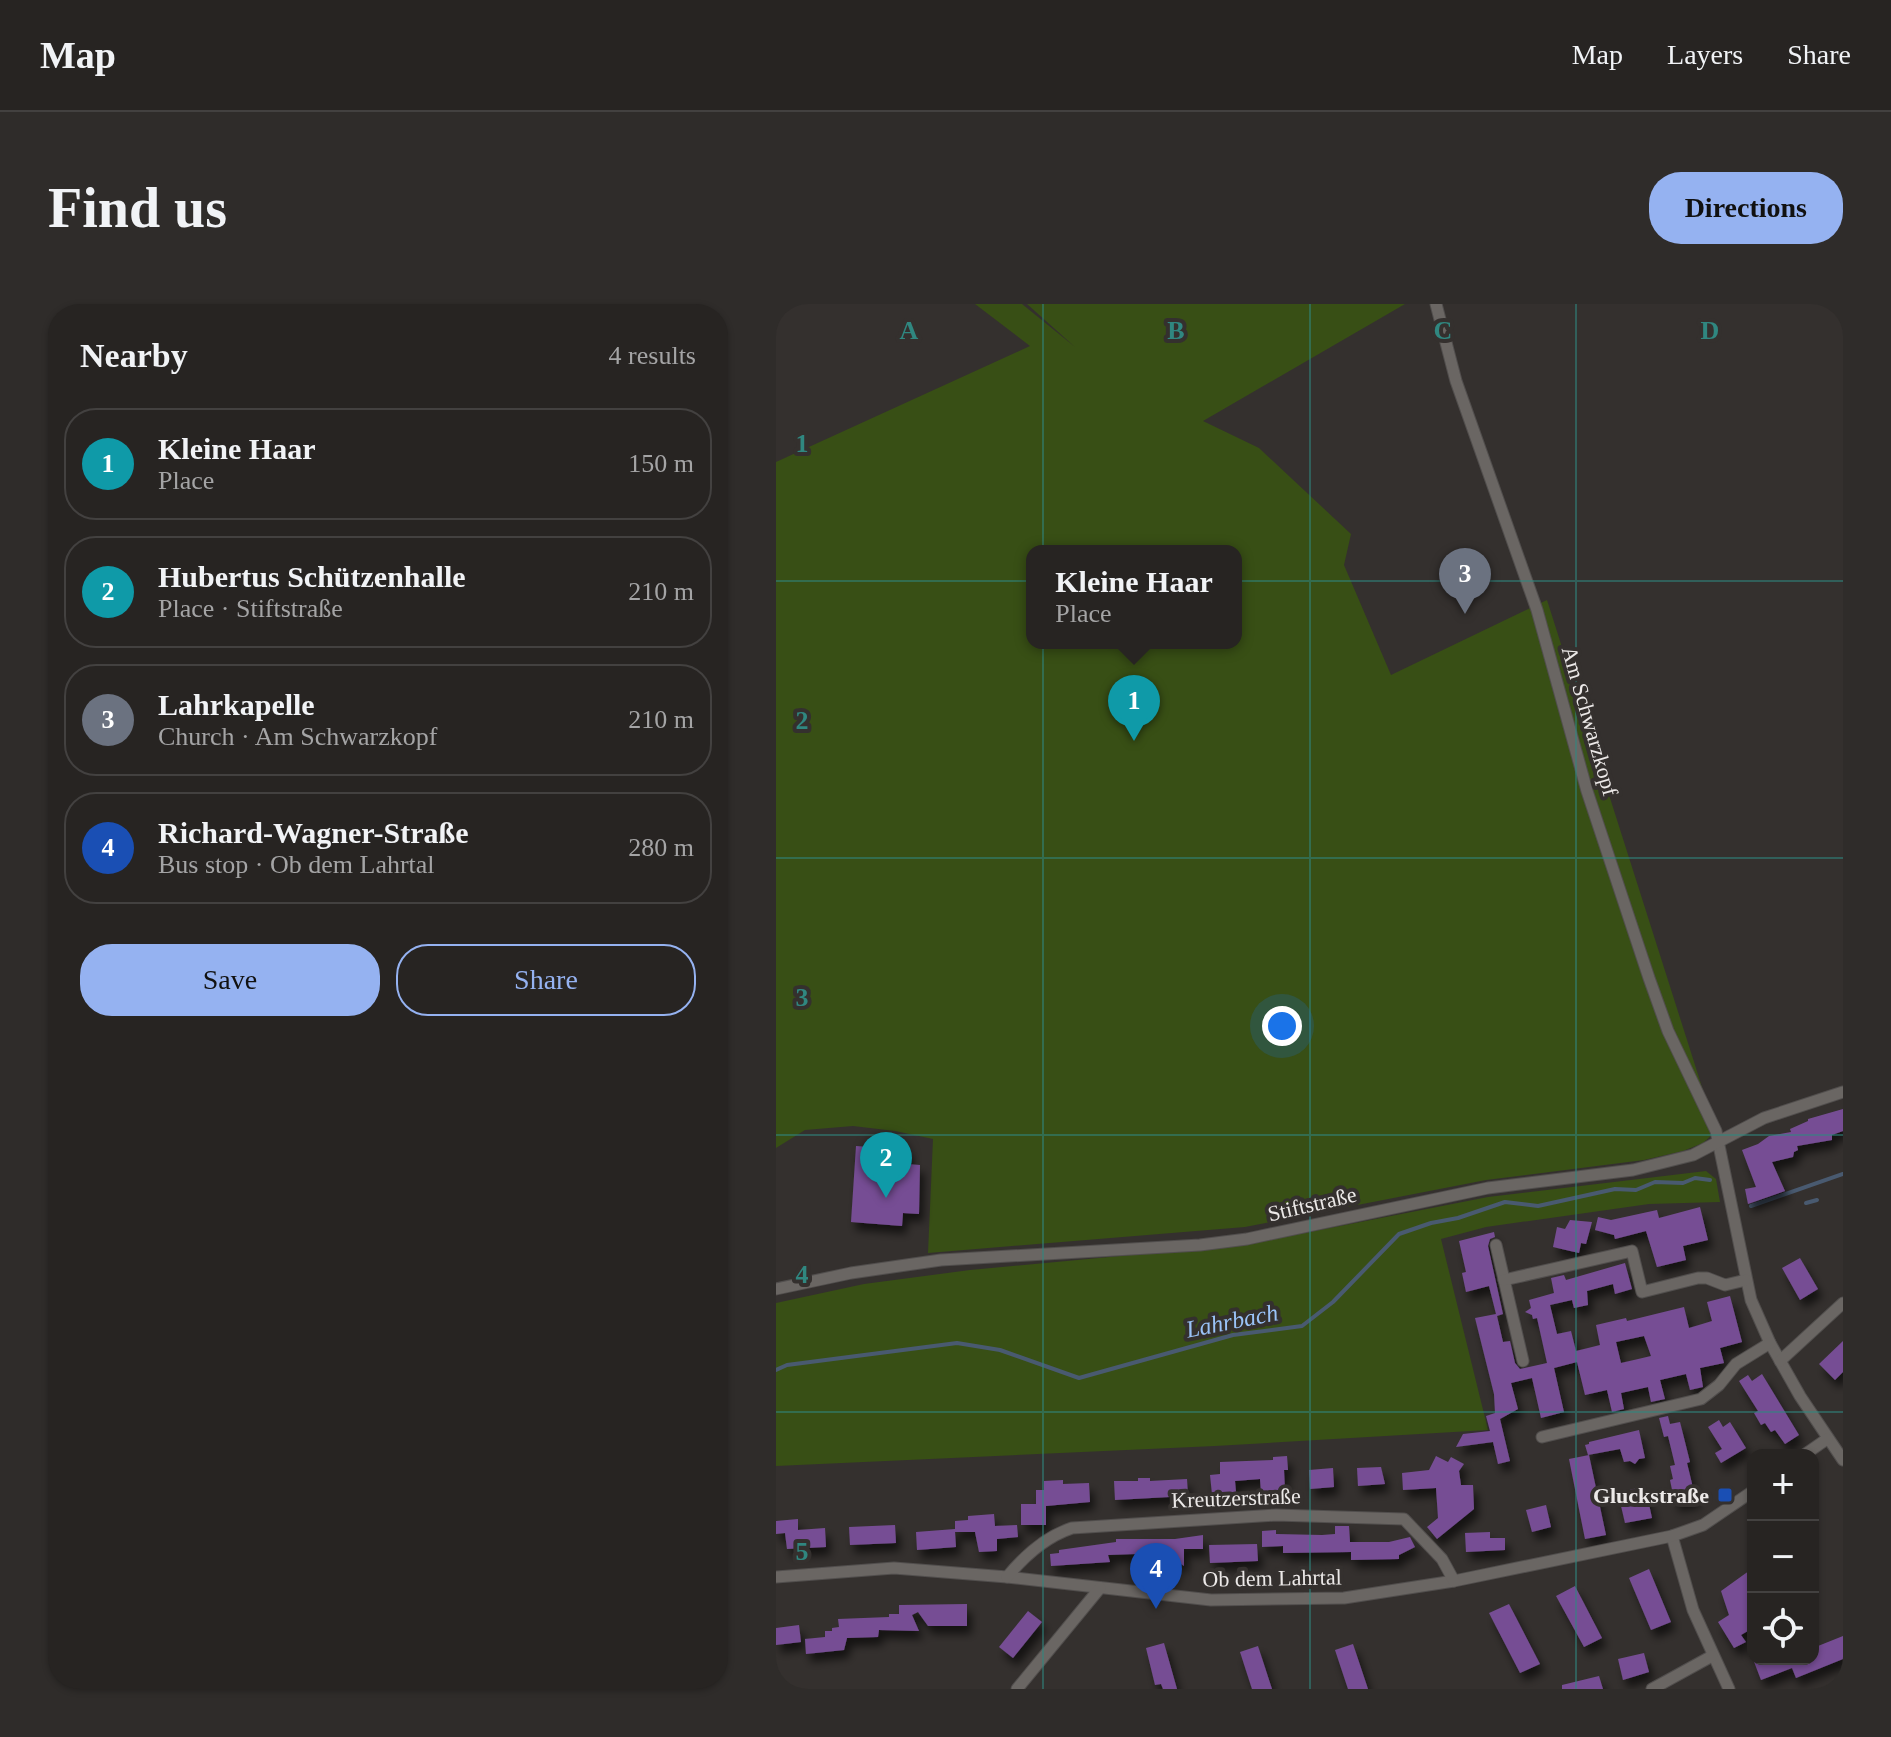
<!DOCTYPE html>
<html lang="en">
<head>
<meta charset="utf-8">
<style>
  :root { --surface:#272422; --page:#2f2c2a; --text:#f1f3f6; --muted:#a4a4a5; --line:#434140; --accent:#95b2f1 }
  body { margin:0; font-family:"Times New Roman",serif; background:var(--page); color:var(--text) }
  .controls { position:absolute; right:24px; bottom:24px; display:grid; overflow:hidden; border-radius:16px; box-shadow:0 2px 6px #0004 }
  .controls button { width:72px; height:72px; display:grid; place-items:center; padding:0; border:0; border-bottom:2px solid var(--line); background:var(--surface); color:var(--text); font:40px sans-serif }
  .you { position:absolute; left:506px; top:722px; width:28px; height:28px; margin:-20px; border:6px solid #fff; border-radius:50%; background:#1a73e8; box-shadow:0 0 0 12px #1a73e833 }
  .badge { display:grid; place-items:center; width:52px; height:52px; border-radius:50%; background:var(--accent); color:#fff; font-size:26px; font-weight:700 }
  .pin { position:absolute; translate:-50% -66px; filter:drop-shadow(0 2px 4px #0008) }
  .pin::after { content:''; position:absolute; top:42px; width:28px; height:24px; background:inherit; clip-path:polygon(0 0,100% 0,50% 100%) }
  .popup { position:absolute; left:250px; top:241px; width:216px; height:104px; box-sizing:border-box; display:grid; place-content:center; border-radius:16px; background:var(--surface); filter:drop-shadow(0 2px 6px #0005); font-size:26px; white-space:nowrap; color:var(--muted) }
  .popup b { font-size:30px; color:var(--text) }
  .popup::after { content:''; position:absolute; left:50%; top:100%; margin-left:-16px; border:16px solid transparent; border-top-color:var(--surface) }
  .list { margin:0; padding:0; list-style:none }
  h2 { display:flex; justify-content:space-between; align-items:center; height:104px; margin:0; padding:0 32px; font-size:34px }
  h2 small { font-size:26px; font-weight:400; color:var(--muted) }
  .list li { display:grid; grid-template-columns:52px 1fr auto; gap:24px; align-items:center; box-sizing:border-box; height:112px; margin:0 16px 16px; padding:0 16px; border:2px solid var(--line); border-radius:32px }
  .list b { display:block; font-size:30px; white-space:nowrap }
  .list p { margin:0; font-size:26px; white-space:nowrap; color:var(--muted) }
  .list em { font-size:26px; font-style:normal; color:var(--muted) }
  .actions { display:flex; gap:16px; padding:24px 32px }
  .actions a { flex:1; padding:18px 0; border:2px solid var(--accent); border-radius:32px; text-align:center; font-size:28px; color:var(--accent) }
  .actions .main { background:var(--accent); color:#111 }
  .icon { flex:none; width:44px; height:44px; fill:none; stroke:currentColor; stroke-width:2; stroke-linecap:round; stroke-linejoin:round }
  .map { position:relative; flex:none; width:1067px; height:1385px; overflow:hidden; border-radius:32px }
  header { display:flex; align-items:center; gap:48px; box-sizing:border-box; height:112px; padding:0 40px; background:var(--surface); border-bottom:2px solid var(--line) }
  header strong { font-size:38px }
  nav { display:flex; gap:44px; margin-inline-start:auto; font-size:28px }
  .intro { display:flex; align-items:center; justify-content:space-between; box-sizing:border-box; height:192px; padding:0 48px }
  h1 { margin:0; font-size:56px }
  .button { padding:20px 36px; border-radius:32px; background:var(--accent); color:#111; font-size:28px; font-weight:700 }
  main { display:flex; gap:48px; padding:0 48px }
  aside { flex:1; background:var(--surface); border-radius:32px; box-shadow:0 2px 6px #0004 }
  .map>svg:first-child { display:block }
</style>
</head>
<body>
<header>
<strong>Map</strong>
<nav><a>Map</a><a>Layers</a><a>Share</a></nav>
</header>
<div class="intro"><h1>Find us</h1><a class="button">Directions</a></div>
<main>
<aside>
<h2>Nearby<small>4 results</small></h2>
<ul class="list">
<li><span class="badge" style="background:#0f9aa8">1</span><div><b>Kleine Haar</b><p>Place</p></div><em>150 m</em></li>
<li><span class="badge" style="background:#0f9aa8">2</span><div><b>Hubertus Schützenhalle</b><p>Place · Stiftstraße</p></div><em>210 m</em></li>
<li><span class="badge" style="background:#6b7280">3</span><div><b>Lahrkapelle</b><p>Church · Am Schwarzkopf</p></div><em>210 m</em></li>
<li><span class="badge" style="background:#1a4fb4">4</span><div><b>Richard-Wagner-Straße</b><p>Bus stop · Ob dem Lahrtal</p></div><em>280 m</em></li>
</ul>
<div class="actions"><a class="main">Save</a><a>Share</a></div>
</aside>
<div class="map">
<svg width="1067" height="1385" viewBox="0 0 1067 1385">
  <defs>
    <filter id="shadow"><feDropShadow dx="4.5" dy="8" stdDeviation="4" flood-color="#0009"/></filter>
  </defs>
  <rect width="100%" height="100%" fill="#34302e"/>
  <g fill="#384f15" fill-rule="evenodd">
    <path d="M199,0H246L299,43L251,0H629L427,117L483,144L575,230L568,261L615,371L771,296L940,827L927,839L907,847L868,856L710,876L469,923L152,949L157,835L119,827L77,822L29,826L0,844V158L254,42ZM256,247H460V339H256Z"/>
    <path d="M930,867L940,875L944,898L873,900L710,923L665,935L712,1126L439,1142L0,1162V999L88,980L194,966L472,940L712,893Z"/>
  </g>
  <g fill="none" stroke-linecap="round" stroke-linejoin="round">
    <g stroke="#495a70" stroke-width="4">
      <path d="M1030,899L1041,896"/>
      <path d="M975,902L1067,870"/>
      <path d="M0,1066L11,1061L181,1039L224,1046L303,1074L457,1031L526,1022L557,998L623,930L655,919L682,914L729,898L762,902L839,885L860,886L879,878L907,879L919,874L934,876"/>
    </g>
  </g>
  <g fill="#764e94" fill-rule="evenodd" filter="url(#shadow)">
    <path d="M1067,805V827L1056,831V836L1021,842L1022,846L1018,848L1017,853L996,858L1009,887L972,900L969,885L980,883L966,846L982,840L993,832L1015,828L1014,825L1032,817V815Z"/>
    <path d="M80,842L132,846L131,860L144,861L143,910L127,909L126,922L75,918Z"/>
    <path d="M924,903L932,936L907,942L910,956L881,963L870,927L839,935L838,931L819,926L822,913L835,916L881,906L883,914Z"/>
    <path d="M794,916L816,918L810,940L805,939L803,949L777,943L781,923L789,925Z"/>
    <path d="M718,928L719,933L714,935L712,942L727,1010L721,1012L727,1038L734,1037L739,1059L744,1065L771,1059L761,1014L757,1015L756,1011L749,1008L755,1004L753,996L778,989L775,974L788,971L790,976L849,959L856,985L839,990L837,980L811,987L812,1001L798,1004L796,996L774,1001L781,1030L795,1027L800,1047L824,1041L820,1021L850,1014L851,1017L908,1003L913,1024L936,1017L931,998L954,992L966,1038L944,1044L948,1059L924,1064L927,1083L914,1086L910,1070L884,1076L889,1095L875,1098L872,1083L845,1089L848,1105L836,1108L831,1086L809,1091L801,1058L778,1064L788,1108L765,1114L756,1074L735,1079L742,1105L724,1115L734,1157L722,1160L717,1138L680,1143L687,1130L714,1127L710,1112L719,1109L718,1090L699,1014L720,1010L713,982L690,988L686,969L690,968L683,937ZM868,1032L875,1052L845,1059L840,1038Z"/>
    <path d="M1024,954L1042,985L1024,996L1006,964Z"/>
    <path d="M1067,1037V1068L1059,1076L1043,1060Z"/>
    <path d="M986,1070L1023,1131L1009,1140L999,1126L995,1128L989,1119L985,1121L978,1109L982,1107L963,1077L972,1071L976,1077Z"/>
    <path d="M892,1112L894,1120L904,1118L914,1158L911,1159L920,1196L899,1200L894,1176L897,1175L894,1162L899,1161L892,1132L888,1133L883,1114Z"/>
    <path d="M943,1116L947,1123L954,1118L970,1144L945,1159L939,1149L946,1145L932,1123Z"/>
    <path d="M863,1126L869,1154L863,1155L859,1160L854,1157L848,1158L844,1145L812,1151L809,1141L813,1140V1138Z"/>
    <path d="M813,1151L830,1231L809,1235L793,1155Z"/>
    <path d="M511,1152L512,1166H508L509,1186L485,1188L484,1175L459,1177L460,1188L436,1190L434,1171L444,1170V1158L497,1156V1153Z"/>
    <path d="M660,1152L672,1158L675,1153L688,1160L683,1167L685,1181H697L698,1205L661,1235L651,1223L662,1214L660,1184L627,1186L626,1169L653,1166Z"/>
    <path d="M605,1163L609,1180L582,1182L581,1164Z"/>
    <path d="M557,1164L558,1183L534,1185L533,1166Z"/>
    <path d="M362,1174H374V1177L411,1175L412,1192L339,1196L338,1177H362Z"/>
    <path d="M287,1176V1180L313,1179L314,1198L270,1202V1221H245V1200H260V1186H268V1177Z"/>
    <path d="M869,1182L876,1214L849,1219L842,1189Z"/>
    <path d="M770,1201L775,1223L756,1228L750,1206Z"/>
    <path d="M218,1210L219,1222L241,1221L242,1233L221,1235V1247L203,1248L199,1228H179L180,1243L141,1246L140,1228L179,1225V1217L192,1216V1212Z"/>
    <path d="M22,1215V1226L49,1224L50,1243L11,1245L9,1229L0,1230V1217Z"/>
    <path d="M119,1221L120,1239L74,1241L73,1223Z"/>
    <path d="M559,1222H573L574,1238H613L634,1233L639,1243L623,1251V1255L575,1256V1248L507,1249V1242L486,1243V1227L500,1226V1230L546,1231L559,1230Z"/>
    <path d="M714,1228V1234H729V1246L690,1248L689,1229Z"/>
    <path d="M427,1231V1245H408V1262L395,1253L360,1254V1250L332,1251L334,1258L275,1262L274,1250L283,1249V1246L340,1238V1235H399Z"/>
    <path d="M481,1240L482,1257L434,1259L433,1241Z"/>
    <path d="M977,1264V1324L965,1331L970,1338L958,1344L942,1318L953,1311L945,1287Z"/>
    <path d="M873,1265L895,1318L875,1326L853,1274Z"/>
    <path d="M799,1282L826,1334L808,1343L780,1292Z"/>
    <path d="M191,1300V1322H152L142,1308L136,1311L143,1327L103,1326L102,1333L71,1334L68,1346L30,1350L29,1335L49,1333V1327H56V1324L63,1323L62,1315L113,1313V1310H123V1301Z"/>
    <path d="M733,1300L764,1360L744,1369L713,1309Z"/>
    <path d="M252,1307L266,1318L237,1354L223,1343Z"/>
    <path d="M23,1321L25,1338L0,1341V1324Z"/>
    <path d="M1067,1332V1355L1020,1374L1016,1364L985,1376L977,1355H1037V1344Z"/>
    <path d="M388,1339L401,1385H387L385,1380L379,1381L370,1344Z"/>
    <path d="M577,1340L592,1385H572L559,1346Z"/>
    <path d="M482,1342L496,1385H476L464,1348Z"/>
    <path d="M868,1349L873,1368L847,1376L842,1355Z"/>
    <path d="M823,1372L827,1385H786V1381Z"/>
  </g>
  <g fill="none" stroke-linecap="round" stroke-linejoin="round">
    <defs>
      <g id="minor">
        <path d="M660,0L680,77L761,306L811,487L873,674L892,727L940,827L975,996L994,1039L1024,1092L1067,1156"/>
        <path d="M720,941L747,1057"/>
        <path d="M728,976L856,947L866,988L922,974H931L949,981L970,976"/>
        <path d="M0,985L75,969L165,956L424,941L471,935L712,884L857,866L917,851L988,814L1067,788"/>
        <path d="M1004,1057L1067,999"/>
        <path d="M766,1133L925,1095L943,1081L960,1060L994,1039"/>
        <path d="M1028,1151L1051,1135"/>
        <path d="M896,1232L917,1306L953,1385"/>
        <path d="M0,1273L118,1264L231,1273L435,1296L568,1294L678,1277L896,1232L927,1221L977,1187"/>
        <path d="M231,1273C249,1251 269,1233 296,1224L500,1211L628,1215L666,1255L678,1277"/>
        <path d="M241,1385L324,1284"/>
        <path d="M876,1385L936,1352"/>
      </g>
    </defs>
    <use href="#minor" stroke="#514e4d" stroke-width="13"/>
    <use href="#minor" stroke="#6a6663" stroke-width="11"/>
  </g>
  <path fill="none" stroke="#308780" stroke-width="2" stroke-opacity="0.55" d="M267,0V1385M534,0V1385M800,0V1385M0,277H1067M0,554H1067M0,831H1067M0,1108H1067"/>
  <rect fill="#1a4fb4" stroke="#34302e" stroke-width="3" x="941" y="1183" width="16" height="16" rx="4"/>
  <g text-anchor="middle" dominant-baseline="central" stroke-width="8" stroke-linejoin="round" paint-order="stroke">
    <g font-size="22" fill="#ece9e8" stroke="#34302e">
      <text transform="translate(814 417) rotate(74)">Am Schwarzkopf</text>
      <text transform="translate(536 900) rotate(-13)">Stiftstraße</text>
      <text transform="translate(460 1194) rotate(-2)">Kreutzerstraße</text>
      <text transform="translate(496 1274) rotate(-1)">Ob dem Lahrtal</text>
    </g>
    <g font-size="22" font-weight="bold" fill="#ece9e8" stroke="#34302e" text-anchor="end">
      <text x="933" y="1191">Gluckstraße</text>
    </g>
    <g font-size="24" font-style="italic" fill="#9ac3f8" stroke="#34302e">
      <text transform="translate(456 1017) rotate(-11)">Lahrbach</text>
    </g>
  </g>
  <g font-size="26" text-anchor="middle" font-weight="bold" fill="#308780" stroke="#34302e" stroke-width="8" stroke-linejoin="round" paint-order="stroke">
    <text x="133" y="35">A</text>
    <text x="400" y="35">B</text>
    <text x="667" y="35">C</text>
    <text x="934" y="35">D</text>
    <text x="26" y="148">1</text>
    <text x="26" y="425">2</text>
    <text x="26" y="702">3</text>
    <text x="26" y="979">4</text>
    <text x="26" y="1256">5</text>
  </g>
</svg>
<div class="controls">
<button>+</button>
<button>−</button>
<button><svg class="icon" aria-label="locate" viewBox="0 0 24 24"><circle cx="12" cy="12" r="6"/><path d="M12 2v4M12 18v4M2 12h4M18 12h4"/></svg></button>
</div>
<div class="you"></div>
<div class="pin badge" style="left:358px;top:437px;background:#0f9aa8">1</div>
<div class="popup"><b>Kleine Haar</b>Place</div>
<div class="pin badge" style="left:110px;top:894px;background:#0f9aa8">2</div>
<div class="pin badge" style="left:689px;top:310px;background:#6b7280">3</div>
<div class="pin badge" style="left:380px;top:1305px;background:#1a4fb4">4</div>
</div>
</main>
</body>
</html>
